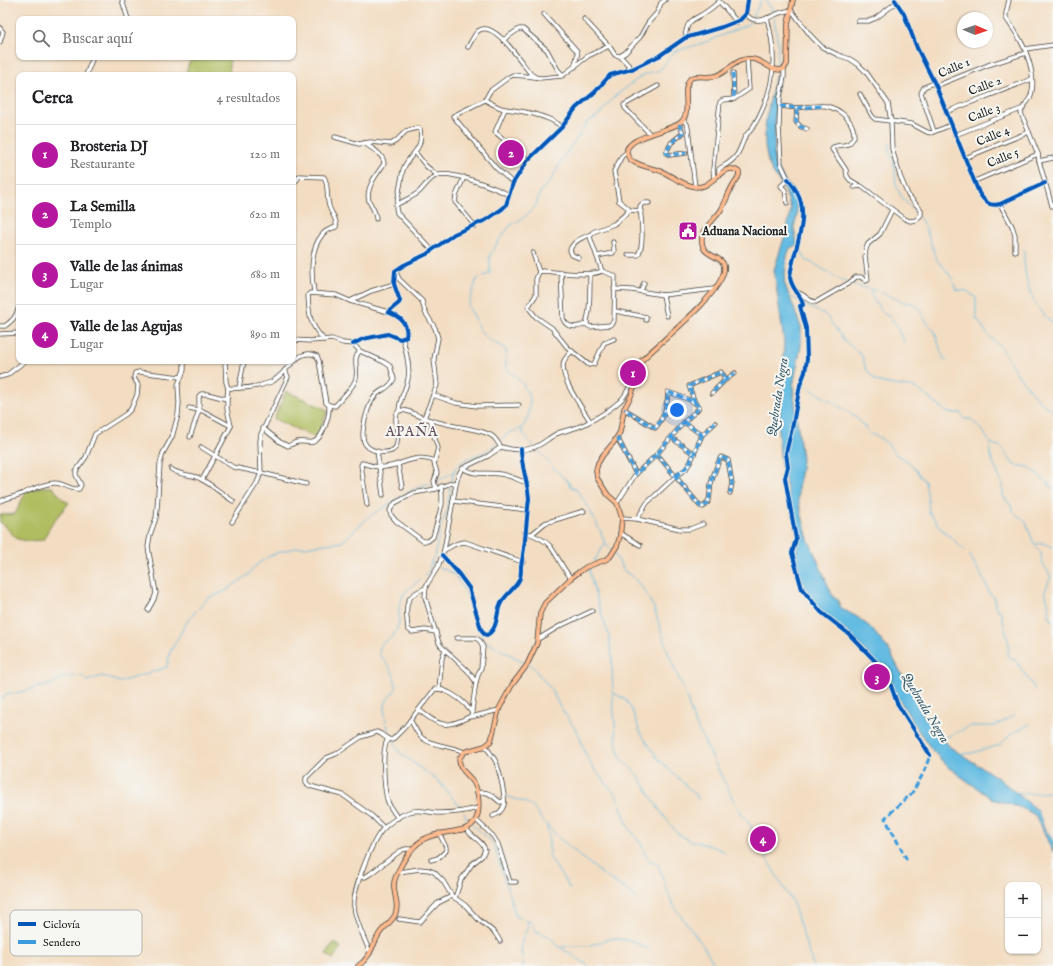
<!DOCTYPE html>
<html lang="es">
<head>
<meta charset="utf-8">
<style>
  :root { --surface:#fff; --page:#f6f6f6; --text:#202124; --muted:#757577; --line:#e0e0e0; --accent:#b5179e }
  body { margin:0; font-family:"IM FELL English",serif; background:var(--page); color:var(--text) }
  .controls { position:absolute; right:12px; bottom:12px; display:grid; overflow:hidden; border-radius:8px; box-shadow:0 1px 3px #0004 }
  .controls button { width:36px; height:36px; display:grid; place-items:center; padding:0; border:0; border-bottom:1px solid var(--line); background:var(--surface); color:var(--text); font:20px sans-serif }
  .compass { position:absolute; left:957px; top:12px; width:36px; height:36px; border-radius:50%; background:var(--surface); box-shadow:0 1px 3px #0004; rotate:92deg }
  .you { position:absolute; left:677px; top:410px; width:14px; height:14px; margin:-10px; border:3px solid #fff; border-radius:50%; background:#1a73e8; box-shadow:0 0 0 6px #1a73e833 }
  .badge { display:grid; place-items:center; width:26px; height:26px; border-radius:50%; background:var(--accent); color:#fff; font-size:13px; font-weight:700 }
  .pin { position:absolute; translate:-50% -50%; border:2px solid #fff; box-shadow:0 1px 4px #0006 }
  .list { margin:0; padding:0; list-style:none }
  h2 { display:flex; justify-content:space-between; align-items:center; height:52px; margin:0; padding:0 16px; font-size:17px }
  h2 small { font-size:13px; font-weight:400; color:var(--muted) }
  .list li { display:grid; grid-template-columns:26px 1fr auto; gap:12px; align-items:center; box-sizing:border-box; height:60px; padding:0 16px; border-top:1px solid var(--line) }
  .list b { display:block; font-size:15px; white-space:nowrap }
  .list p { margin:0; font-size:13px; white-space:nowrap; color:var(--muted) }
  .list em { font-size:13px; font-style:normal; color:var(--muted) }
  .icon { flex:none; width:22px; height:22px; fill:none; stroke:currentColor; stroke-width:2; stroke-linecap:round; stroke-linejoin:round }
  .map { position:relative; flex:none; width:1053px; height:966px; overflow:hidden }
  .search { position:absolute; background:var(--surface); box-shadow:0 1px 3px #0004; left:16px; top:16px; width:280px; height:44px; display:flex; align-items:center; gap:10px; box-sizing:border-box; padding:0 14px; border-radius:8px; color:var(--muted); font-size:15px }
  .panel { position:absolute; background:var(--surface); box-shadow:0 1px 3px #0004; left:16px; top:72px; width:280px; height:292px; border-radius:8px }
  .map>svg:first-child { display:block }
</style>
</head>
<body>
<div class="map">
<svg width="1053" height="966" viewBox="0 0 1053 966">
  <rect width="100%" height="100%" fill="#f6f6f2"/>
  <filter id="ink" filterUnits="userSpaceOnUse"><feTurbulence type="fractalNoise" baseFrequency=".025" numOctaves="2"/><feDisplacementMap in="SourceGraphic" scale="8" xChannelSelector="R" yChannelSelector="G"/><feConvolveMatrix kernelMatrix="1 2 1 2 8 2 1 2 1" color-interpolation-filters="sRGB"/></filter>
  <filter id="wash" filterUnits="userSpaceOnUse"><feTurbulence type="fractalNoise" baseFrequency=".012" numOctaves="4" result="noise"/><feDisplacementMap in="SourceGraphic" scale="16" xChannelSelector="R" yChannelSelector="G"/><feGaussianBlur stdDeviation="0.9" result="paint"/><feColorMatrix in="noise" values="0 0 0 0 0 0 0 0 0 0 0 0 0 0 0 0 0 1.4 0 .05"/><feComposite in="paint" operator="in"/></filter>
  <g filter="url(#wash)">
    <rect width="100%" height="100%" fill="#f3ddc2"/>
    <g fill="#b0bd60" stroke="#666c3e">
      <path d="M193,57H231C228,63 229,69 231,75H186L188,65Z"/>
      <path d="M286,391L328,410L316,438L274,419Z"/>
      <path d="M40,487H52L63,499L69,503L52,523L43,540L29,541L17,539L0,522V515L15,514L26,492Z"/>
      <path d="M334,942L341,947L333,959L326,954Z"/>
    </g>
    <path fill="#65bce2" stroke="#406c7f" d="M776,74H780L776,96L774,161L777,168L785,181L790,186L796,196L797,216L794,227L797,245L790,248L787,256L784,282L801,327V346L793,386L802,460L798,488V499L807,536L833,597L838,600L840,607L846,611L857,617L870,627L889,650L923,715L950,747L998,778L1037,810L1045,830L1053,841V852L1035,815L1022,808L992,799L948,767L933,751L917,729L878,664L849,634L821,612L807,591L798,575L795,558L799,538L789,500L785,478L781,466L778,431L782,389L784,342L774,270L787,229L791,209L785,190L773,173L768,162L765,146V131L766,118Z"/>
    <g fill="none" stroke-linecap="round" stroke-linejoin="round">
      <g stroke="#65bce2" stroke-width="1">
        <path d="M765,0L772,9L773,14"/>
        <path d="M774,17L778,44L777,67"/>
        <path d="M752,18L757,9L761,0"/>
        <path d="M890,143L889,149L894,163L896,185L901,196L918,216"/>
        <path d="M920,218L926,229L937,260L947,271L953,280L956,290L967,291L976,298V317L988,335L1002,348L1017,374L1035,396L1044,405L1053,411"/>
        <path d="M798,246L807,261L813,263L842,281L847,282"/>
        <path d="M1024,251C1023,276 1031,308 1053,323"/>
        <path d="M850,283L852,285L878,291L903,302L912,303L919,308L923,317L935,332L942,355L946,361"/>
        <path d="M870,290L873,299L883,313L890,317L895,323L904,342"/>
        <path d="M789,296L801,302"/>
        <path d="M804,304L817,311L823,313L828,318L844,340L862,356L866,369L876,381L888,384L916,388L948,413H961L964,419H971L985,434L990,443L1001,447L1014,465L1029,467L1053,488"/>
        <path d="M802,384L850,413L860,421L869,433L880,438L888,444L895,454L909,462L925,482L928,500L929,512L941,529L949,535L970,556L986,584L989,593L995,598V607L1001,612L1009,645L1007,655L1016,661L1035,689"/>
        <path d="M522,429L523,434L534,446"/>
        <path d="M499,442L509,433L522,428L528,418L530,399L523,384L506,368V349L491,341L479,330L476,320L468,306L477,279L490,273V255L499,240L511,225L526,216L536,205L541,190L550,182L564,156L578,137L587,122L598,116L615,96L643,75L660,70L674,52L709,41L749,24L750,21"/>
        <path d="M990,445V455L1003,486V496L1011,506L1014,512L1026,522L1034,544L1041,553L1042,563L1051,576L1045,591L1049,607V615L1053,621"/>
        <path d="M536,448C543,455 561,478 567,480L571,487L576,489L587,505L601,532L605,544L612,550"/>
        <path d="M452,481C454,452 482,461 496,443"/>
        <path d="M436,482L452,473"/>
        <path d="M1035,544L1044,543L1053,548"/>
        <path d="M614,553L625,572L632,576L644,590L654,608L668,652L685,693L694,721L737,807L751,826L759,846L793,903L813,966"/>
        <path d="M594,561L605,544"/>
        <path d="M431,562L436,566"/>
        <path d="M439,567L454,574L466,593L478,629L484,641L526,663"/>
        <path d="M590,568L589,570L596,597L609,636L612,657L613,702L617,747L621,758L638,775L660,811L678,834L689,840L714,847L725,852"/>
        <path d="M528,664L531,665L551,689L559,705L579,735L586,755L593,768L617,796L628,826L641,844L648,860L657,863C664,878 667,895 676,909C689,928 705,945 715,966"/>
        <path d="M614,693L626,700L632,710L640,732L658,759L695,794L699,800"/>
        <path d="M0,700L8,693H17L52,684L62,678L82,676L88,681L102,676L120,682L167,667L170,652L188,620L208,598L226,591L249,574L255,566L268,557L279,552L295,548L342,542L370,516L410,491L423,485L433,484"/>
        <path d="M393,737C386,730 382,709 387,700C389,696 393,693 396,689C395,672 390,668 379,654L380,645L394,635L399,623V607L404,593L429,572L431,562L435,555L440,528L447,511L451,484"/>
        <path d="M942,739L971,726H995L1015,715"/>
        <path d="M394,740L399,752L439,782L462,809"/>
        <path d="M959,754L972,753L1000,745L1010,735L1030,724"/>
        <path d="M1016,792L1022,794L1053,792"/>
        <path d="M506,796L527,803L532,806L543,821L559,838L601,873L633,895L636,899"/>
        <path d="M1037,809L1042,821"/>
        <path d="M464,812L468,821L472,824"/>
        <path d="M474,826L489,839L494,845L516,917C526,919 533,921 536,931L550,937L558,946L589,966"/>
        <path d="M547,826L549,838V856L570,889"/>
        <path d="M1049,834L1053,841"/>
        <path d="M562,947L568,946H587L613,938L632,941L648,949"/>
        <path d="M523,966C523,958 520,950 522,942C523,934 530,929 527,920"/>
      </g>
    </g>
  </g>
  <g filter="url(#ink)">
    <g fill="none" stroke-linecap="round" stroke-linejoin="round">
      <defs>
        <g id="minor">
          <path d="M122,0L128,19"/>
          <path d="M895,0L904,14L917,48L936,86L979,193C985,202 989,207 1000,204L1045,183"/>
          <path d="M1009,0L1006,13V18C1009,23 1013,28 1016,33C1026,48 1037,77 1031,95C1029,103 1022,105 1021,113L1038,154L1039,161L1052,206"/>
          <path d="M719,1L737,22"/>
          <path d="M544,14L577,51C579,57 574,61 575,67"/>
          <path d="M746,14C759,31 777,8 792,11L811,36L822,47L838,55L850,59L859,65L866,72L888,103L891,122L892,149L900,176L908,195L921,210V215L916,220L910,221L905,219L861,186L854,187"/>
          <path d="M584,19L609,46L615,55L620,56L632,69"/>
          <path d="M858,21H869L876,18L897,2"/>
          <path d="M0,28L3,32L0,42"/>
          <path d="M685,38C687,18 693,21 706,12C711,9 715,5 719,2"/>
          <path d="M503,40L519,29H523L547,50L558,70L563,75"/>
          <path d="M468,47C471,42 474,35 478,31C494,18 522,64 531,74L535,77L540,78L562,76L588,56L609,46"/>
          <path d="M1025,49L1053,45"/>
          <path d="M620,56L625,53L640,37L648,23L657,13L661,3L665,0"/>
          <path d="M784,69V77L780,97L779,127L781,164L788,179L781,186L785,190L787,203"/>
          <path d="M733,73L734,99"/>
          <path d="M86,75L93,57"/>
          <path d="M934,83L924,87L921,93L934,131"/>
          <path d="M936,86L988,65L1026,53"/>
          <path d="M860,94L872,116L875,119L912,124L927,132L931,133L951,125"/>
          <path d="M485,100C491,103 499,108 505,109C522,111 550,116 562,127"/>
          <path d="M780,106L797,108L796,122L801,127L807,129"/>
          <path d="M797,108C806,107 817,105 826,106C841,109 855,122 854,137C847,149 843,143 833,147L832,149L846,170L847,176L850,180L860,186"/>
          <path d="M505,109L495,132L528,160"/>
          <path d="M946,112L1032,79"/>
          <path d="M683,120L687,124L688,128L695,187"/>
          <path d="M679,124L683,133L671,143L666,153L670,155L686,153"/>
          <path d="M650,134L625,108L624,105L658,86"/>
          <path d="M955,135L1021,109"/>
          <path d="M335,137L359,144L370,142L391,144L396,141L406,131L417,128L420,129C424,152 409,152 403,170L396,208L397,213L432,250"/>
          <path d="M364,143C371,148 384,154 384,164C377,174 365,188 369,201C372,208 376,211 376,219"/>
          <path d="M415,152L426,166L437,175"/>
          <path d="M965,158L1029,132"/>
          <path d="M1039,161L1053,158"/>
          <path d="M719,174V169C725,165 732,162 736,156C740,151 742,143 745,137C747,133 751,131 753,127C775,91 778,58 767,18"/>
          <path d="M464,177L456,196L455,202L475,226"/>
          <path d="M714,179L713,169L720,102L723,100L734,99L749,89L747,59"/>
          <path d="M788,179C791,183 794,187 797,192C811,218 793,250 790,277C791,289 801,294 803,305L800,306L806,328L807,359L805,372L800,385L793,424L786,453L788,467L785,478L796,539L792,553L802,589L821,612L849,634L878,664L890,683L897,703L930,755"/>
          <path d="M975,181L1038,154"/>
          <path d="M293,182L297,180L299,176L324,177C329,185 326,196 329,206C331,214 338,219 336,227C331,229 325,230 322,235C310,249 311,275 314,292"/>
          <path d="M513,183L496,168L453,116L485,100L490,91L509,77L513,75L535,77"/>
          <path d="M1000,204L1012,226L1015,235V251"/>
          <path d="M396,205C404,200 414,197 420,191C425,186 429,179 436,176C448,169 496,188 509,195"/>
          <path d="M629,210L641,211"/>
          <path d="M533,253L539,272"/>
          <path d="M628,255H638C645,244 641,219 640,206L643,203H649"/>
          <path d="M597,256L613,253L614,251L613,242"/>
          <path d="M579,258L572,255L570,250C573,241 582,238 591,234"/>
          <path d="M602,271C591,277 557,272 543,271L539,272L536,279V295L528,307L536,317L552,328L567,347L589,365L594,364L604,343L614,339"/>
          <path d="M396,272L399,279L422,301L425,312L435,328L438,338L434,359L437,385L424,418"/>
          <path d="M561,272L563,319C567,329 579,328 587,323"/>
          <path d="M590,274C590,286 590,298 589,310C589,315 586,319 587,325L590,327L610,325L614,321L615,276L602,271L590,237L593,232L614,224L628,212V208L619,201L614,171L622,156L626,153"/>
          <path d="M614,289L632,290L663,295L714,289"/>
          <path d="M641,291L644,283"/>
          <path d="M796,292C804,293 808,302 816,302L849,283L856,277H861L866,281L868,280L865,256L866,249L868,244L880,234L892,210"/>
          <path d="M663,295L667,316"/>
          <path d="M350,301L371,291L394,284"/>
          <path d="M615,311L646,317V320"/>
          <path d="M0,326H5C13,320 16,317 19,307"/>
          <path d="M0,334L19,333"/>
          <path d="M293,340L311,341L332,339L343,343L353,344L360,351L384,362L390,366L394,379C389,389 384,388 377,394C368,402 358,436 366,445C369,449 375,451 380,452C412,456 388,418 399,411C404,408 414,414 419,416C434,422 450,425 466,428C474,430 485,431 492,436C496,438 498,444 501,447C512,450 524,451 535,447C542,444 549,438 556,434C565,430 575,429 585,424C597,418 610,410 620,401C627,395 628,387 633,381"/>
          <path d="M324,340C309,323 309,316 308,295L310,293L336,295L350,301L388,312"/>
          <path d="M353,344L363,339L388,334L400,339L406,337C409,323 399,316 388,312L399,303L400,301L394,284L395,271L404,265L427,254L454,234L486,220L502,209L506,205L513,183L528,160L562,127L576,108L595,92L610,75L632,69L659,56L685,38L722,27L740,20L746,14L748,0"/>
          <path d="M572,351C569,354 566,357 564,361C558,377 582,407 590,421"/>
          <path d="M0,377L7,375L25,361"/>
          <path d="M724,381L735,373"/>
          <path d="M228,388C242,389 258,387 271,382C286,376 298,345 317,356L319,361L326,403L329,405L335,406C342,398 351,390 355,381C360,371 351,359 360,351"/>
          <path d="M239,388L244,361"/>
          <path d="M433,395L456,403L477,406L519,405"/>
          <path d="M695,403L689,386L721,372L724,376V381L712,393"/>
          <path d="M189,408L203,411L231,426"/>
          <path d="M399,411C399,399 406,390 408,379C411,366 405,351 403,338"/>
          <path d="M431,421L432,430L438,448L434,463L437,473L434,481L436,489L451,483H455"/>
          <path d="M684,422L702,435"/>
          <path d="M263,428L280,442L288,446C291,445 293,443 297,442C302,441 308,443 313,442C323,439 330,415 329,405"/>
          <path d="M190,437L199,410V396L201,394H207L227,399"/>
          <path d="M617,437L636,474"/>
          <path d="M672,438L694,454"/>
          <path d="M201,447L233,467L266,474L306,484"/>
          <path d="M377,451L383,495"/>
          <path d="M657,454L700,506L703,507C712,502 709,492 711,484C712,479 719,459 721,457L728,460L732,483L730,493"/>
          <path d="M398,464L402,487"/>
          <path d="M463,468C473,476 488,472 500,474C509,475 518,480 527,483"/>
          <path d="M171,469C182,477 191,473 201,479C212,485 222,494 233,501"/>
          <path d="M202,480L231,426L227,409V399L228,388L226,382L225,361"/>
          <path d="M436,489L414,493L395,503L390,510L391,515L396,521L423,541H428L433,537L442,504V495L441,486"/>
          <path d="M0,501C8,498 17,496 24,493C34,489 44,483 55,483C63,483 71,490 79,489L81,485L76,475V471L86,457L95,434L126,414L131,409L137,395L138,385L134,378L135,373L139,372L180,377"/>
          <path d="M453,501L528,510"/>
          <path d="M617,503L635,475L657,454L684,422L698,409L699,406L690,400L668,392C667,406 665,417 655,428L624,409"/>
          <path d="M367,505L361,465L362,463C370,465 377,468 385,467C404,465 414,453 435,461"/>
          <path d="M622,518L637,519L680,529H690L703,524"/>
          <path d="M637,519L647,503L676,476L686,469L691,461L702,435L715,423"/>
          <path d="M232,522L257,483L261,473L260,441L261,434L288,377L285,370"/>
          <path d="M525,532C534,535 544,539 550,546C558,556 562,568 571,578"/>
          <path d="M620,533L640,545"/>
          <path d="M532,534L545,523L584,511"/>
          <path d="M444,550C452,547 455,542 465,542L523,562"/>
          <path d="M442,555L458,573L469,588L481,629L484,634L487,635C498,629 496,615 500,605C504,595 516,589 520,578C521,574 521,570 521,566C526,544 526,521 529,499C528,482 521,466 521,449"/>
          <path d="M426,588C402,596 406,609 408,629L412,632L425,630L436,632"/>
          <path d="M148,610L154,599L156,593L148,547L150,535L156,518L157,509L160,464L163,453L172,437L178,415L179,403L178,385L184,370V361"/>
          <path d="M457,638H476L480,641L483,647L481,668L479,672L476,682L471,717L499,710"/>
          <path d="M538,639L560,626L592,611"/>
          <path d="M476,682L468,671L441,646L439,643L425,597L426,586L438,567L444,550L457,479L460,472L463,468L488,456L501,447"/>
          <path d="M439,689L442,658L445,650"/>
          <path d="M419,710C442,728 445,728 471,716"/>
          <path d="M410,720C414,725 416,732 420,736C429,746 453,746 464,752"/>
          <path d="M388,739L392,740L404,728L435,689C445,688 459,698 465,704C468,707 469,710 472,712"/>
          <path d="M485,746C489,751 493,756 496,762C499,770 506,797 504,805C502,811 499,814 493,816"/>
          <path d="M477,793C488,790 492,796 500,802L504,801"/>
          <path d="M476,820L493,836L498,844L510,882H516"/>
          <path d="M384,828L372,816L343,795L310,786L306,783V778L326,758L336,754L361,737L377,732L381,734L388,739C381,748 384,787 387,799C389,806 393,812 398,818"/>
          <path d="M431,860L438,858L446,851V847L439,833"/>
          <path d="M398,872L420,869L429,870L434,872L443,881L452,896L465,905L478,919L495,933L500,941"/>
          <path d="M360,877H365L370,874L400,851L405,849H411"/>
          <path d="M455,898L461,880L472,864L482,856L485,850C483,840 470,837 466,828"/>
          <path d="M399,919L420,922L438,903L452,896"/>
          <path d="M370,953C365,939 356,923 354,907C352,891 372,841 383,829C390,822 401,815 409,812C419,808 429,813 439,813C451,813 467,811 478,808"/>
        </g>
        <path id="major" d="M358,966C370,958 372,947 378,936C382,928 391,923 395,915C400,905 393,894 394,884C394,877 400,868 403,862C421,831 436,836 465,829C469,827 473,825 475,821C481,812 479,792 474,783C469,775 459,770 459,759L464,752L485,746L491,741L499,709L512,685L527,665L537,643L540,613L545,603L571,578L579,572L586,567L605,560L610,557L617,546L620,536L622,518L617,503L608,495L597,478L596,470L598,463L603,455L614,442L620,432L624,409L631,396L634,387L633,381L638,366L642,360C661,341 721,295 724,270C726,257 710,258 704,249C702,245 701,239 703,234C706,225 716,218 721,210C726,202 728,193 733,185C735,181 738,179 739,175V172C726,161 714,183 703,186C690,190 674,177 663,172C654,168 643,167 634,162C631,161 629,159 628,156C618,138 670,131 680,123C694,112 679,89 691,78C699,75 708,78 716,76C729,71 737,57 752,59C764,60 771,73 784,69L787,64L788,24L793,0"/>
      </defs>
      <use href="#minor" stroke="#3c3935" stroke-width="5"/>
      <use href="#major" stroke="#3c3935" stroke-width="5.5"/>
      <use href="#minor" stroke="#fff" stroke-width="3.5"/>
      <use href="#major" stroke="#fcba8e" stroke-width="4"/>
      <g stroke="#3c9bdf" stroke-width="3" stroke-dasharray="6 3" stroke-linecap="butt">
        <path d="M733,73L734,99"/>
        <path d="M780,106L797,108L796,122L801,127L807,129"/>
        <path d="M797,108L823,106"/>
        <path d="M679,124L683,133L671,143L666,153L670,155L686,153"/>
        <path d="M724,381L735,373"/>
        <path d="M695,403L689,386L721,372L724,376V381L712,393"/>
        <path d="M684,422L702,435"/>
        <path d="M617,437L636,474L657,454L684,422L698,409L699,406L690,400L668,392C667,406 665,417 655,428L624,409"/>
        <path d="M672,438L694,454"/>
        <path d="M657,454L700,506L703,507C712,502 709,492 711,484C712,479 719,459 721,457L728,460L732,483L730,493"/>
        <path d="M676,476L689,465L702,435L715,423"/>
        <path d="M907,860L885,818L912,793L924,772L930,755"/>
      </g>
      <defs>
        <g id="cycleway">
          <path d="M895,0L904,14L917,48L936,86L979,193C985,202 989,207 1000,204L1045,183"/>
          <path d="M788,179C791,183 794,187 797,192C811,218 793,250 790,277C791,289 801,294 803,305L800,306L806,328L807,359L805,372L800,385L793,424L786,453L788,467L785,478L796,539L792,553L802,589L821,612L849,634L878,664L890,683L897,703L930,755"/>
          <path d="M353,344L363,339L388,334L400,339L406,337C409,323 399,316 388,312L399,303L400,301L394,284L395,271L404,265L427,254L454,234L486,220L502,209L506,205L513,183L528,160L562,127L576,108L595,92L610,75L632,69L659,56L685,38L722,27L740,20L746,14L748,0"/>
          <path d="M442,555L458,573L469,588L481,629L484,634L487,635C498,629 496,615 500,605C504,595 516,589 520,578C521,574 521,570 521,566C526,544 526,521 529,499C528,482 521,466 521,449"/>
        </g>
      </defs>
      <use href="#cycleway" stroke="#f6f6f2" stroke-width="6"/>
      <use href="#cycleway" stroke="#0057b8" stroke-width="4"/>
    </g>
  </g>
  <defs>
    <symbol id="civic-square" viewBox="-11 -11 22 22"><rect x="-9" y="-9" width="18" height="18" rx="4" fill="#b5179e" stroke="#f6f6f2"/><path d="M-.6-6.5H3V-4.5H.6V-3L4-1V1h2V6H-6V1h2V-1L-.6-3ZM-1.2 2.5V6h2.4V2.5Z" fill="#fff"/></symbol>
  </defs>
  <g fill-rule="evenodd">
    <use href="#civic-square" x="677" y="220" width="22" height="22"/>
  </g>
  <g text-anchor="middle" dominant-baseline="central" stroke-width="4" stroke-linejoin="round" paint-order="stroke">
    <g font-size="12" fill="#1c1c1c" stroke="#f6f6f2">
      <text transform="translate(954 68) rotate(-23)">Calle 1</text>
      <text transform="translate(985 86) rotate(-21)">Calle 2</text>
      <text transform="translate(984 113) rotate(-21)">Calle 3</text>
      <text transform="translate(993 136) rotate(-23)">Calle 4</text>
      <text transform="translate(1003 158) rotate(-23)">Calle 5</text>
    </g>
    <g font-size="12" font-weight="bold" fill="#1c1c1c" stroke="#f6f6f2" text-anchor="start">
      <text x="702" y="231">Aduana Nacional</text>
    </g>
    <g font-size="13" font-style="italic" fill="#395c6b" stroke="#f6f6f2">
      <text transform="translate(778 397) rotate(-81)">Quebrada Negra</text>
      <text transform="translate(925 708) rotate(59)">Quebrada Negra</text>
    </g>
    <g font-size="14" letter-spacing="1" fill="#644f5c" stroke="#f6f6f2">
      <text x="412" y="432">APAÑA</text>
    </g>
  </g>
  <rect x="10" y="910" width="132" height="46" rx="6" fill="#f6f6f2" stroke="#b5b5b2" stroke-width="1"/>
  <rect x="18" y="922" width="18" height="4" fill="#0057b8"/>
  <rect x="18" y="940" width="18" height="4" fill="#3c9bdf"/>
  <g font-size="11" fill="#1c1c1c">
    <text x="43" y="928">Ciclovía</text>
    <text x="43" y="946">Sendero</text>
  </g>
</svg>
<div class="controls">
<button>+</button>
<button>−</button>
</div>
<svg class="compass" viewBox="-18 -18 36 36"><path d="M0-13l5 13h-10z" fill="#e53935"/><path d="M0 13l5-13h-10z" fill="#757577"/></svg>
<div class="you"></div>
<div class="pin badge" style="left:633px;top:373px">1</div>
<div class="pin badge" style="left:511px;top:153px">2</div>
<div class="pin badge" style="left:877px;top:677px">3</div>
<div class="pin badge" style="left:763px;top:839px">4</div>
<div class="search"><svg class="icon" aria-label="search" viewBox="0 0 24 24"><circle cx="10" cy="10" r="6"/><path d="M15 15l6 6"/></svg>Buscar aquí</div>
<section class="panel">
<h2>Cerca<small>4 resultados</small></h2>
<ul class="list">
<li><span class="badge">1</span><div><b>Brosteria DJ</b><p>Restaurante</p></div><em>120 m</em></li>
<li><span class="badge">2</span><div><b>La Semilla</b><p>Templo</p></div><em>620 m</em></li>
<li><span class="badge">3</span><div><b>Valle de las ánimas</b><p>Lugar</p></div><em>680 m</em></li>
<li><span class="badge">4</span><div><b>Valle de las Agujas</b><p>Lugar</p></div><em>890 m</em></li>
</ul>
</section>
</div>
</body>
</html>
